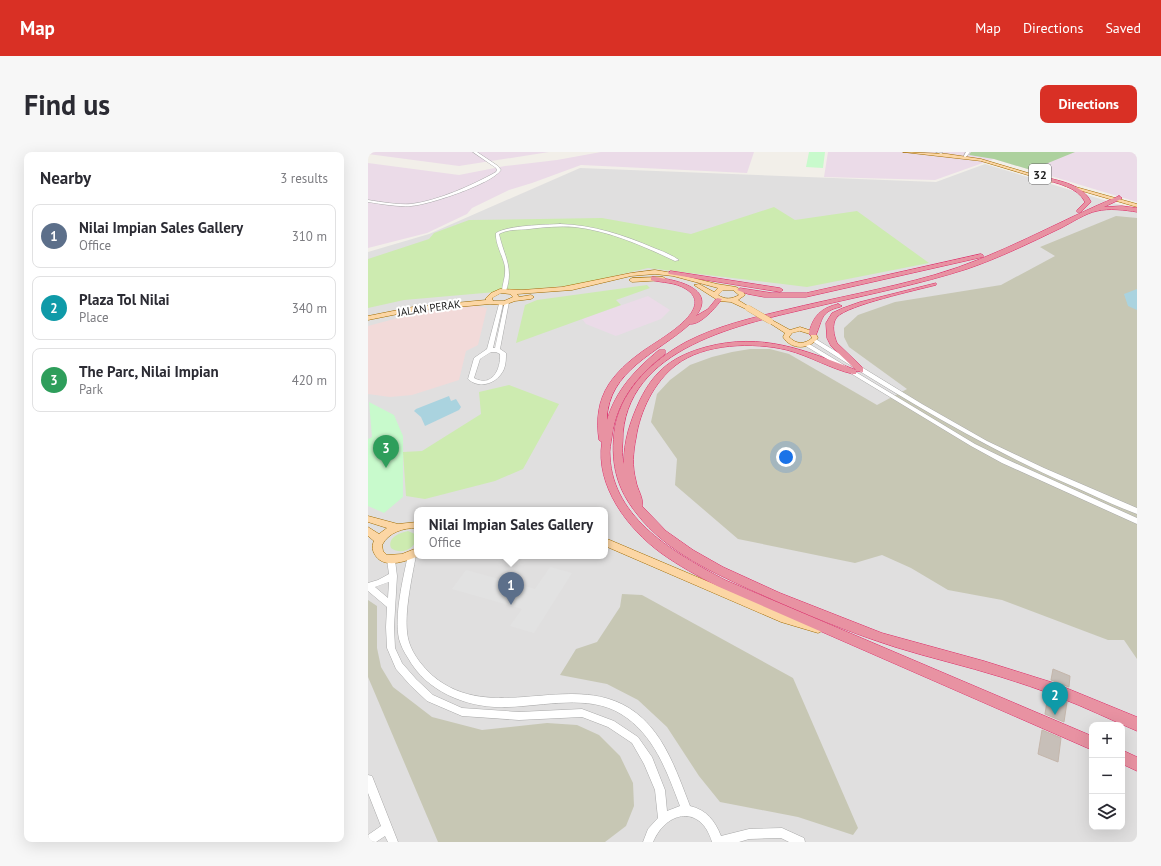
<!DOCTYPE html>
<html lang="en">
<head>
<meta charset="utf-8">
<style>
  :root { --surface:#fff; --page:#f7f7f7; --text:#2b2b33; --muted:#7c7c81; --line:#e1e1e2; --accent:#d93025 }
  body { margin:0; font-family:"PT Sans",sans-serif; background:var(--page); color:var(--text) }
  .controls { position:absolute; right:12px; bottom:12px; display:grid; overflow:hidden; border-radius:8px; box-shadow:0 4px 16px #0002 }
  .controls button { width:36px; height:36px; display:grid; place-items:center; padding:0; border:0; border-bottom:1px solid var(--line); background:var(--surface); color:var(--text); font:20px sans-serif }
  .you { position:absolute; left:418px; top:305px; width:14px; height:14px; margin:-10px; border:3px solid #fff; border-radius:50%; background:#1a73e8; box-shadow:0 0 0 6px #1a73e833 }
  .badge { display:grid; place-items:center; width:26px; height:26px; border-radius:50%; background:var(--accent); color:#fff; font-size:13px; font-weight:700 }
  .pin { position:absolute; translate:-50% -33px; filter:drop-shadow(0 1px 2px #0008) }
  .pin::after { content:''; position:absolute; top:21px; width:14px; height:12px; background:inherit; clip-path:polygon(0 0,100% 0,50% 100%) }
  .popup { position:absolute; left:46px; top:355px; width:194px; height:52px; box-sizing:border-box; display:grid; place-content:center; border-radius:8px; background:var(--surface); filter:drop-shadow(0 1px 3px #0005); font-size:13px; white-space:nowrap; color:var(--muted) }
  .popup b { font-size:15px; color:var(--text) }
  .popup::after { content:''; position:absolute; left:50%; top:100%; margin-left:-8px; border:8px solid transparent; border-top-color:var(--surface) }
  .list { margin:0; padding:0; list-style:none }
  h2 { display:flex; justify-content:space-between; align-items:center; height:52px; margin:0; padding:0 16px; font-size:17px }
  h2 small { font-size:13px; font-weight:400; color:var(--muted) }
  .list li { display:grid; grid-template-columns:26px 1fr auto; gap:12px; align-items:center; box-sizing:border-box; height:64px; margin:0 8px 8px; padding:0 8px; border:1px solid var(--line); border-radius:8px }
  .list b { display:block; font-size:15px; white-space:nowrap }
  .list p { margin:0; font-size:13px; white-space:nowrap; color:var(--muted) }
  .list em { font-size:13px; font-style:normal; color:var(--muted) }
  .icon { flex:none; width:22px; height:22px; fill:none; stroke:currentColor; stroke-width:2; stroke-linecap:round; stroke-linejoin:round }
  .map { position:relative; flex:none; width:769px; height:690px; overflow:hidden; border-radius:8px }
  header { display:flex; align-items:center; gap:24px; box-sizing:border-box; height:56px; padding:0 20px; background:var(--accent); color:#fff }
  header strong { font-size:19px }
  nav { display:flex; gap:22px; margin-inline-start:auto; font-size:14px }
  .intro { display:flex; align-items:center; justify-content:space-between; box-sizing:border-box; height:96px; padding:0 24px }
  h1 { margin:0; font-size:28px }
  .button { padding:10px 18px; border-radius:8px; background:var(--accent); color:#fff; font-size:14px; font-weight:700 }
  main { display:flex; gap:24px; padding:0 24px }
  aside { flex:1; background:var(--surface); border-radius:8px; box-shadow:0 4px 16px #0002 }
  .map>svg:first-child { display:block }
</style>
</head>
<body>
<header>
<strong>Map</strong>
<nav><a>Map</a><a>Directions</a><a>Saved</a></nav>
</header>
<div class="intro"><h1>Find us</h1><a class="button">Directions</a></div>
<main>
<aside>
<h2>Nearby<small>3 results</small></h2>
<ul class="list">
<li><span class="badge" style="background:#5c6f8a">1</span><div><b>Nilai Impian Sales Gallery</b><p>Office</p></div><em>310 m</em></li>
<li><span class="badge" style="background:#0f9aa8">2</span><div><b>Plaza Tol Nilai</b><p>Place</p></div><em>340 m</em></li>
<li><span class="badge" style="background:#2e9e5b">3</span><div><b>The Parc, Nilai Impian</b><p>Park</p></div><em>420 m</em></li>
</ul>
</aside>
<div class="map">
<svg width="769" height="690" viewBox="0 0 769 690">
  <rect width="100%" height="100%" fill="#f2efe9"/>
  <path fill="#e0dfdf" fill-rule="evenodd" d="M617,12L769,58V690H0V100L61,82L212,16L568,30ZM49,358H237V404H49ZM724,573H754V675H724Z"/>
  <path fill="#f2dad9" d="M104,153L119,156L110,193L98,199L91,228L44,243L22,245L0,242V174L41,163Z"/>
  <g fill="#ebdbe8">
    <path d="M0,0H181L91,14L0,2Z"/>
    <path d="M233,0H386L379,21L213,13L164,31L141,38L104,56L99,62L59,81L0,96V11L91,23L137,14L189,8Z"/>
    <path d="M460,0H769V50L626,7L567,28L456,25Z"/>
    <path d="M280,144L302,158L293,167L248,184L218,172L214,167Z"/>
  </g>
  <g fill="#c7c7b4">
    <path d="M748,64L769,66V507L756,488H740L634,448L580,438L543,416L514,403L487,411L370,387L307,333L309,307L283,270L289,242L302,228L322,213L344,205L364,200L382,197H402L421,202L509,253L539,237L481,195L476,185V176L490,163L527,150L633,133L687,104L672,95Z"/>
    <path d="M254,442L274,443L425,526L490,676L485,683L430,665L352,650L331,624L299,575L270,548L239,532L192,523L208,497L229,490L252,455Z"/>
    <path d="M0,448L9,454V496L13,515L25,535L64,565L114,578L179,571L209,573L231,583L252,604L265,631L266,654L258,674L237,690H70L0,525Z"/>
  </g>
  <g fill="#cdebb0">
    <path d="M406,55L427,68L489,59L561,111L439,135L280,116L207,133L36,148L0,156V107L61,87L66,81L101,68L234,66L323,82Z"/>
    <path d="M279,133L282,136L248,148L253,153L148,191L157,153L169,148Z"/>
    <path d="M141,233L191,252L155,317L127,329L57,347L38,344L35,300L54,299L113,262L111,240Z"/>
    <path d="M40,379L49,383C49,396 34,404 23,396C19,386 31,381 40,379Z"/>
  </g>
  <path fill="#add19e" d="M603,0H707L663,18L626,7L601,3Z"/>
  <g fill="#c8facc">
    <path d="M441,0H457L455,16L438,15Z"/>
    <path d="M1,250L26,263L35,284V345L16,361L0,354V287L4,285Z"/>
  </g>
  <path fill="#e2e2e2" d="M182,415L204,421L166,481L142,474L154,457L84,437L98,418L167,437Z"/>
  <g fill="#aad3df">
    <path d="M769,137V158L760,154L756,142Z"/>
    <path d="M81,244L83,249L88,247L93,255L91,258L57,274L53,265L46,259L48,257Z"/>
  </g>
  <g fill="#c7bfb8" stroke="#c4b6ab">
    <path d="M685,517L702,524L701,535L683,528Z"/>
    <path d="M680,543L699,550L696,570L677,562Z"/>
    <path d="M674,578L693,586L690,610L670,602Z"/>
  </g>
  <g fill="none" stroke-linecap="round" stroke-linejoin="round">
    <defs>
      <g id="minor">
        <path d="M105,0H109L130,14L133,18C124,32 60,53 43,54C29,55 14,52 0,50V48C14,50 29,53 43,52C69,49 105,33 128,20L129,18L128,16Z"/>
        <path d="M568,0L575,1L573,2Z"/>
        <path d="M598,0H602L597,6H595Z"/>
        <path d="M192,72C225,73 256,83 286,96C294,99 304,103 311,108L307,109C275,94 242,79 207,75C191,74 176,75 161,77C151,78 140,77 131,82C136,104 146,116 138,139L134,140C134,132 138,125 137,115C135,104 127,92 128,81C141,73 176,73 192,72Z"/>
        <path d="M137,149L141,150L132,197L138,201C138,206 138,212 136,217C130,231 112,238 100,227L106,206L119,197L131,152L133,151L135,152L125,196H127ZM123,200H128L132,202C133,217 124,236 106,226L112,207Z"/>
        <path d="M446,186L554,252L619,289L676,316L769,356V362C747,354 723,342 702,333C611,293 527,242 444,189V187Z"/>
        <path d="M438,190L607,292L638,307L769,366V372L634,311L603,294L436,193V191Z"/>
        <path d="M44,400L47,401L48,403C44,426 34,468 41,490C45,503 55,515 65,524C123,573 201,519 261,556C295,577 308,618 322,654C339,658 347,669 353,684L381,677L414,676L436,686L437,690H421L413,686L381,687L371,690H344C333,653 299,658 285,690H275L280,677L290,666L287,638L276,612L264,591L240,575L214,565L151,568L94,564L59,549L42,533L28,517L19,496L18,475L19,455L0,439V431L10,428L21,422L19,408L20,406L23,405L26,406L27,408L29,424L26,475L27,496L34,511L48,527L65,543L94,556L151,560L214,557L246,569L270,585L284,605L297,638L299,659L312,654C299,620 286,582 253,562C221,542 176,554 140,555C102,557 59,541 40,506C36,500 33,494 31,487C26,463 35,427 40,403L41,401ZM21,430L20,446L7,435Z"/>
        <path d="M0,623L4,624L30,690H20L17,684L8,690H0V683L13,674L0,641Z"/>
      </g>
      <g id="major">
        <path d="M535,0L579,2L613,7L687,29L683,30L613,9Z"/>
        <path d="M697,32L769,52V55L697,34Z"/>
        <path d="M287,118L305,121L349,132L368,135L375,139L377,143L370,148L383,156L380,158L363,150L351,149L326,133L331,132L346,140L350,136L305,124L287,122L263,124L204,138L149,142L151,145L163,143L166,145L163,147L147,149L136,153L122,152L45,159L0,168V164L45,155L118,148V146L123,141L132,137L154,138L194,135L263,121ZM355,138H365L371,143C364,147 357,148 350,143ZM133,141L142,142L145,145L136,149H125L124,146Z"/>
        <path d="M295,125L298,127L297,128L264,130L261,128L264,126Z"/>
        <path d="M402,167L422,178L432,175L447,180L450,186C441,198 423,198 415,185L417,181L400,170L399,169ZM432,179L442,182L444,186C436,193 428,192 421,185L424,181Z"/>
        <path d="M0,364L30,372L49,370V376C35,376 21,380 14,393L15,399L19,403L34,402L49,396L50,404C37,410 14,418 6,401C4,397 4,393 6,389L0,384V375L11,382L19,376L0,370Z"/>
        <path d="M237,386L419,463L454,473L455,476L454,479L450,481L413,470L237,394Z"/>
      </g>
      <g id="highway">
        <path d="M676,25C693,29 715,33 723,50L713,60H709V58L717,50C710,35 688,31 674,27V26Z"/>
        <path d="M751,44L754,46L753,47L736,55L754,54L769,56V60C757,58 741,56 729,59C718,61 703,71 693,76C662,91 631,106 599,117C552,132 503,142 455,153C385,170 263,190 255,281C255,292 253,302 256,312C255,290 263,267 272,248C287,217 306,204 338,195C394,180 437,198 488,218L463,194L459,186L458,171L464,161L475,156L492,150L568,131V133C549,138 480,153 469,165C463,172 466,184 469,191L495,216V220L488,219V222H485C463,217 442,204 419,198C386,190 336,191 308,213C286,230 272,259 268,286C265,301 264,314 268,329C269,337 276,346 274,354L298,379L325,398L355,415L412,441L514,481L616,509L686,531L769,565V579C743,568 717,555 690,545C671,537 652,531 633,525C598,514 562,506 527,495C480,480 435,461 390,441C348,422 298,400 269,362C249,337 243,313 246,282C250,241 283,209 318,190C349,174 383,166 417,158C466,146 517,137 566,123C632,104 688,70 751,44Z"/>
        <path d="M613,102L615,103V105L438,145H396L380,142L369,138L372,136L404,141H438Z"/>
        <path d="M303,119L412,136L415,138L412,140L301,122L300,121Z"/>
        <path d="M285,125C304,127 350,135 328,164L340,157L349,146L354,147C348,155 333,173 322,172C290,201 240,218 239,268C248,238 267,218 291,198H297V202C269,224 249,248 244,284C243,291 241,298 242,305C245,367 308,402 357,428L724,584V598L349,434C330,424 311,414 293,401C260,377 227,334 234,290L231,288C228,268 230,249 241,232C249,220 260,210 271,202C284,191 351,158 318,137C307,130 295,131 283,128V126Z"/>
        <path d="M470,152L474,154L472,155C452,160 455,167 448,183H442L441,181C445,164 453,156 470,152Z"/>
        <path d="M754,598L769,605V619L754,612Z"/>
      </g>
    </defs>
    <use href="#minor" stroke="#a9a9a9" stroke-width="1"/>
    <use href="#major" stroke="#a06b00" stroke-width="1"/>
    <use href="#highway" stroke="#dc2a67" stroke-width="1"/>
    <use href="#minor" fill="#fff" fill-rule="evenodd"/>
    <use href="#major" fill="#fcd6a4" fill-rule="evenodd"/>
    <use href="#highway" fill="#e892a2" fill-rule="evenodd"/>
    <defs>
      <path id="major-bridge" d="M380,156L402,169"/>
    </defs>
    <use href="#major-bridge" stroke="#a06b00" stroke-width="6" stroke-linecap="butt"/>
    <use href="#major-bridge" stroke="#fcd6a4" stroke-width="6"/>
  </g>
  <g text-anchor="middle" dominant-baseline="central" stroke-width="4" stroke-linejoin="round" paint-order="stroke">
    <g font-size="11" fill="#222" stroke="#fff">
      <text transform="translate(61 156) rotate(-8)">JALAN PERAK</text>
    </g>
    <rect fill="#fff" stroke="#646464" stroke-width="1" x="661" y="12" width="22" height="20" rx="3"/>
    <g font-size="12" font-weight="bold" fill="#222">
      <text x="672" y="22">32</text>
    </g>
  </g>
</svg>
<div class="controls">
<button>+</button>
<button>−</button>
<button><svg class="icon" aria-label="layers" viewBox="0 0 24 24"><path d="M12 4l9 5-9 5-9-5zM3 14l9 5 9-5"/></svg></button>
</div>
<div class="you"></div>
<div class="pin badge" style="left:143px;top:453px;background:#5c6f8a">1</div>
<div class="popup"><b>Nilai Impian Sales Gallery</b>Office</div>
<div class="pin badge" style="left:687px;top:563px;background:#0f9aa8">2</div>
<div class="pin badge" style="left:18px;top:316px;background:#2e9e5b">3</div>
</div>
</main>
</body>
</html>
